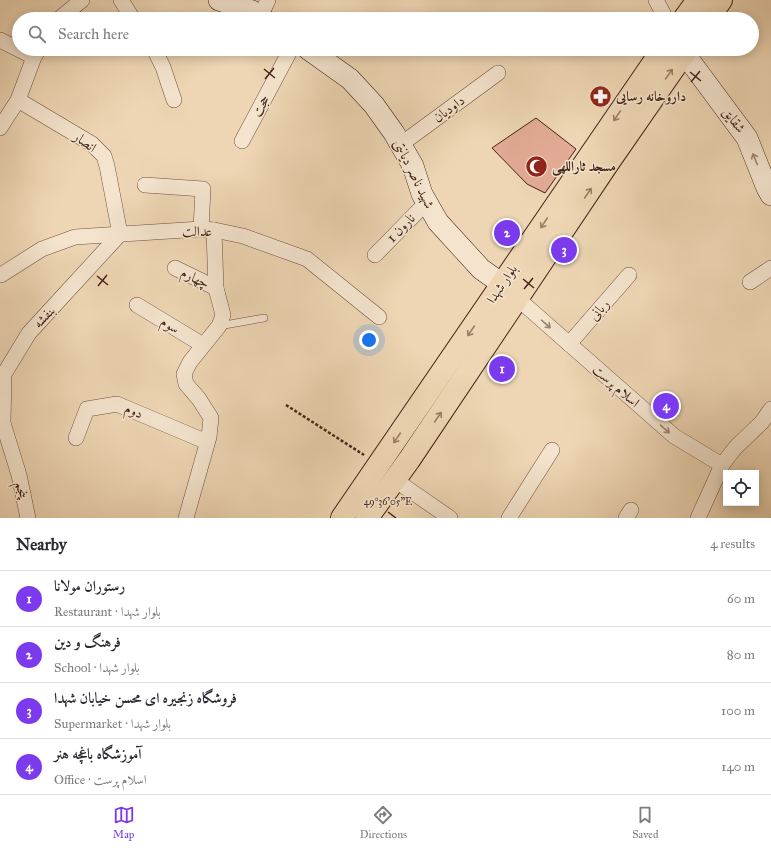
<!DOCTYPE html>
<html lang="en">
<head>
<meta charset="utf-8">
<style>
  :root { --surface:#fff; --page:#f7f7f7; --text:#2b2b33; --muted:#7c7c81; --line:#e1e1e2; --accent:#7c3aed }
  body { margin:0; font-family:"IM FELL Great Primer",Amiri,serif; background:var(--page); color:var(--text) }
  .controls { position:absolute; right:12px; bottom:12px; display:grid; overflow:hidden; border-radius:0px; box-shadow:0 2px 10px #0003 }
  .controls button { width:36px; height:36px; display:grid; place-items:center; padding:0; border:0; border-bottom:1px solid var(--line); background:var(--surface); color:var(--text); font:20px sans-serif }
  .you { position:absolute; left:369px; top:340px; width:14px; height:14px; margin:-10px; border:3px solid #fff; border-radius:50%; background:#1a73e8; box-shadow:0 0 0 6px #1a73e833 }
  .badge { display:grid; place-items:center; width:26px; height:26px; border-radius:50%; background:var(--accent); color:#fff; font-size:13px; font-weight:700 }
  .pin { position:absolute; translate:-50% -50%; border:2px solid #fff; box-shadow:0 1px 4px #0006 }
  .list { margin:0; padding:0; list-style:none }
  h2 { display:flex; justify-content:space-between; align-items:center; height:52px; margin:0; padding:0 16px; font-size:17px }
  h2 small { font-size:13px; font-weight:400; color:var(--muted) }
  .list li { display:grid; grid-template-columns:26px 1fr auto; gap:12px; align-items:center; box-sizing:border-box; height:56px; padding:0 16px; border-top:1px solid var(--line) }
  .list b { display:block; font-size:15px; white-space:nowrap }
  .list p { margin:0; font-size:13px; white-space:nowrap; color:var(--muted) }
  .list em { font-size:13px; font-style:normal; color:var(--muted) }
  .icon { flex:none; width:22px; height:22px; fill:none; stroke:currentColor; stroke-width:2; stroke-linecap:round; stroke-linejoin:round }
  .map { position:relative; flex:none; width:771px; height:518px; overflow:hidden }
  .search { position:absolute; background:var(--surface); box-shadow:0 2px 10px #0003; left:12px; right:12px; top:12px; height:44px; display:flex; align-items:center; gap:10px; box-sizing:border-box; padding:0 14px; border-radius:22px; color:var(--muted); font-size:15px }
  .sheet { height:276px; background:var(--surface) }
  nav { display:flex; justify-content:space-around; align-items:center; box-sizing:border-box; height:56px; border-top:1px solid var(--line); background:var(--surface); font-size:11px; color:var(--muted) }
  nav a { display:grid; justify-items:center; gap:2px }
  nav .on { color:var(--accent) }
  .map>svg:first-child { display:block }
</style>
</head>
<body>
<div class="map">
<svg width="771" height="518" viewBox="0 0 771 518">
  <rect width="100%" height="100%" fill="#eed6b4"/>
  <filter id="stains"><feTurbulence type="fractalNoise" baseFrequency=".005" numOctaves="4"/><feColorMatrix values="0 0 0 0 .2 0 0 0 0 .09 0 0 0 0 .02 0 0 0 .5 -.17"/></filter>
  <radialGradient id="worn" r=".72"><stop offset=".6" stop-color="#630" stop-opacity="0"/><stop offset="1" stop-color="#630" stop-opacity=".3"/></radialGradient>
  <path fill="#e3ab97" stroke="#432418" d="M536,118L576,149L545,193L527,184L492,148Z"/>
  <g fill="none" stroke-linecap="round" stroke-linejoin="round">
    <defs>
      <path id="service" d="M219,326L264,318"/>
      <g id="minor">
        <path d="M121,0L133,19"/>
        <path d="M656,0L666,19"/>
        <path d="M260,17L268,0"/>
        <path d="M59,19L82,0"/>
        <path d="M0,40L34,57"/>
        <path d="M154,49L163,67L174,100"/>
        <path d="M18,100L92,144L104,156L107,166L120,234L29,333L4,374L3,423L19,475L28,518"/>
        <path d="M0,128L18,100L34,57L39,49"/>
        <path d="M242,141L291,49"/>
        <path d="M400,145L498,73"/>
        <path d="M145,185L203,189L201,229"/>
        <path d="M375,255L427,202"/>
        <path d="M175,268L216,288"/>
        <path d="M0,275H1L42,249L75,237L201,229L214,230L243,236L307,259L379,317"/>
        <path d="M750,282L771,268"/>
        <path d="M517,298L674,436L722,465"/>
        <path d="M137,305L203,345"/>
        <path d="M569,344L629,275"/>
        <path d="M76,438L87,409L117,404L207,442"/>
        <path d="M395,480L450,518"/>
        <path d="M186,518L209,437L211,418L199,399L186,384L184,374L190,362L219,326L223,315L216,288L214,230"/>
        <path d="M509,518L552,450"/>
        <path d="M626,518L631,510"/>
        <path d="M698,518L722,465L735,448L762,422L771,409"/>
      </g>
      <g id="secondary">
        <path d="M219,0L252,11L264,19"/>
        <path d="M308,49L350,79L374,105L394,133L413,166L422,194L438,222L481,269L502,284"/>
        <path d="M684,53L747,138L767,188L771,195"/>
      </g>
      <g id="primary">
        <path d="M684,19L698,0"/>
        <path d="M708,19L721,0"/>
        <path d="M342,518L663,49"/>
        <path d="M367,518L409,460L608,163L687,49"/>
      </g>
    </defs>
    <use href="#service" stroke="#6e503f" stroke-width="8"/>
    <use href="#minor" stroke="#6e503f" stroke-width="16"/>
    <use href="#secondary" stroke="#432418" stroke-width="22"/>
    <use href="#primary" stroke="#432418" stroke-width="24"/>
    <path stroke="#432418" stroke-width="2.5" stroke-dasharray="3 2" stroke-linecap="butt" d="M286,405L364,455"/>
    <use href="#service" stroke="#f4e4ce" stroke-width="7"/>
    <use href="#minor" stroke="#f4e4ce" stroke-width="15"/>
    <use href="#secondary" stroke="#f4e4ce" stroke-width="21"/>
    <use href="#primary" stroke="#eed6b4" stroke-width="22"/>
  </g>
  <defs><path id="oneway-shaft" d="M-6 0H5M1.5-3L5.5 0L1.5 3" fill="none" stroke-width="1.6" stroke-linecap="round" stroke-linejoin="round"/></defs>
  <g stroke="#987d66">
    <use href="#oneway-shaft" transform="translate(669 74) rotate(-55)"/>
    <use href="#oneway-shaft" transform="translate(617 116) rotate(124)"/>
    <use href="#oneway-shaft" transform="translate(588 193) rotate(-56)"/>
    <use href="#oneway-shaft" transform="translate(544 223) rotate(124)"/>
    <use href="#oneway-shaft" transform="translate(471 331) rotate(124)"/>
    <use href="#oneway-shaft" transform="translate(438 417) rotate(-56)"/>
    <use href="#oneway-shaft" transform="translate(397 438) rotate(124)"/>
  </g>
  <g stroke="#9c8473">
    <use href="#oneway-shaft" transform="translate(755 159) rotate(-112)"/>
    <use href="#oneway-shaft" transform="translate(546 324) rotate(41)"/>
    <use href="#oneway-shaft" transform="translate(665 429) rotate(41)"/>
  </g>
  <path fill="none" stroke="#432418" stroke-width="1.5" d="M264,69L275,78M690,72L701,81M265,79L274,68M691,82L700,71M97,276L108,285M523,279L534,288M98,286L107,275M524,289L533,278M388,512L396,518"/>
  <defs>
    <symbol id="pharmacy-disc" viewBox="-11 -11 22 22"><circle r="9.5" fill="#8f2418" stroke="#f4e4ce"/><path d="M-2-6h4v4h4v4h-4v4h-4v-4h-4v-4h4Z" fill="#fff"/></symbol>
    <symbol id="mosque-disc" viewBox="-11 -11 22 22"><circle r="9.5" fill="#8f2418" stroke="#f4e4ce"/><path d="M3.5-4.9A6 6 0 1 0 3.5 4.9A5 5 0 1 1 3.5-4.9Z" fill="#fff"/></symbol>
  </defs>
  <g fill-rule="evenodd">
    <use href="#pharmacy-disc" x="588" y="84" width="25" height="25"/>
    <use href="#mosque-disc" x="524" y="154" width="25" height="25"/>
  </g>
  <g text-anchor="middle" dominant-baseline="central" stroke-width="3" stroke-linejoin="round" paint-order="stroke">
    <g font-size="14" font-weight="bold" fill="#432418" stroke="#f4e4ce" text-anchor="start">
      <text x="616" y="96">داروخانه رسایی</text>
      <text x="552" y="166">مسجد ثاراللهی</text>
    </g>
    <g font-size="14" fill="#432418" stroke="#f4e4ce">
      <text transform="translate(261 106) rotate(-62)">حجت</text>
      <text transform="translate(449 109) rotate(-36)">داودیان</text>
      <text transform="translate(734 120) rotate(53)">شقایق</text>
      <text transform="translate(85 142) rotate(36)">انصار</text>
      <text transform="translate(414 174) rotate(64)">شهید ناصر دیانتی</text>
      <text transform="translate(401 228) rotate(-46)">نارون 1</text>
      <text x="197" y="231">عدالت</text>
      <text transform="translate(195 278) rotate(26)">چهارم</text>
      <text transform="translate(502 284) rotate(-56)">بلوار شهدا</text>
      <text transform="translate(599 310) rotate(-49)">ربانی</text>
      <text transform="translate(44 317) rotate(-47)">بنفشه</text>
      <text transform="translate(170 325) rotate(31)">سوم</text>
      <text transform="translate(616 386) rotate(41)">اسلام پرست</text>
      <text transform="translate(134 411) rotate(23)">دوم</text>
      <text transform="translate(22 490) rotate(77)">پنجم</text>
    </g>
  </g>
  <g font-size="10" text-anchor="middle" fill="#432418" stroke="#f4e4ce" stroke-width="3" stroke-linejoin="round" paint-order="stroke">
    <text x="388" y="505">49°36'05"E</text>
  </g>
  <rect width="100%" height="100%" filter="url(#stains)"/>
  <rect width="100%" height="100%" fill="url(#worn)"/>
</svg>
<div class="controls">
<button><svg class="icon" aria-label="locate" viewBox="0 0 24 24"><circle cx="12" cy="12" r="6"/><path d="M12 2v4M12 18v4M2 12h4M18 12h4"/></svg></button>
</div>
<div class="you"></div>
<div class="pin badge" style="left:502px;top:369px">1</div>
<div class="pin badge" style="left:507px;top:233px">2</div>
<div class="pin badge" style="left:564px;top:250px">3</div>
<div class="pin badge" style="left:666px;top:406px">4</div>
<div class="search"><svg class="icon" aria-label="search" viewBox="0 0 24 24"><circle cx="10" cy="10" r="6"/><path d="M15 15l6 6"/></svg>Search here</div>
</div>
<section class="sheet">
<h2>Nearby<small>4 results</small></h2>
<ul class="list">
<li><span class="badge">1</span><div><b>رستوران مولانا</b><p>Restaurant · بلوار شهدا</p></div><em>60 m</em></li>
<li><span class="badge">2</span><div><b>فرهنگ و دین</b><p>School · بلوار شهدا</p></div><em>80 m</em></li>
<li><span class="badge">3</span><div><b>فروشگاه زنجیره ای محسن خیابان شهدا</b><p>Supermarket · بلوار شهدا</p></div><em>100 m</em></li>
<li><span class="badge">4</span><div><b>آموزشگاه باغچه هنر</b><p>Office · اسلام پرست</p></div><em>140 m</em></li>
</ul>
</section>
<nav>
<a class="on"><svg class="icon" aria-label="map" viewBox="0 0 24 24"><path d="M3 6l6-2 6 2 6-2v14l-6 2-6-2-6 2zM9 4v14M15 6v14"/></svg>Map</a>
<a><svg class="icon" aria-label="directions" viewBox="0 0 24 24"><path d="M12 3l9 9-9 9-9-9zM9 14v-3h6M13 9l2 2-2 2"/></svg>Directions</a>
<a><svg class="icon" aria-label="saved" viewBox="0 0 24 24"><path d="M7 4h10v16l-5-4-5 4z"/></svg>Saved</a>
</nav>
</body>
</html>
